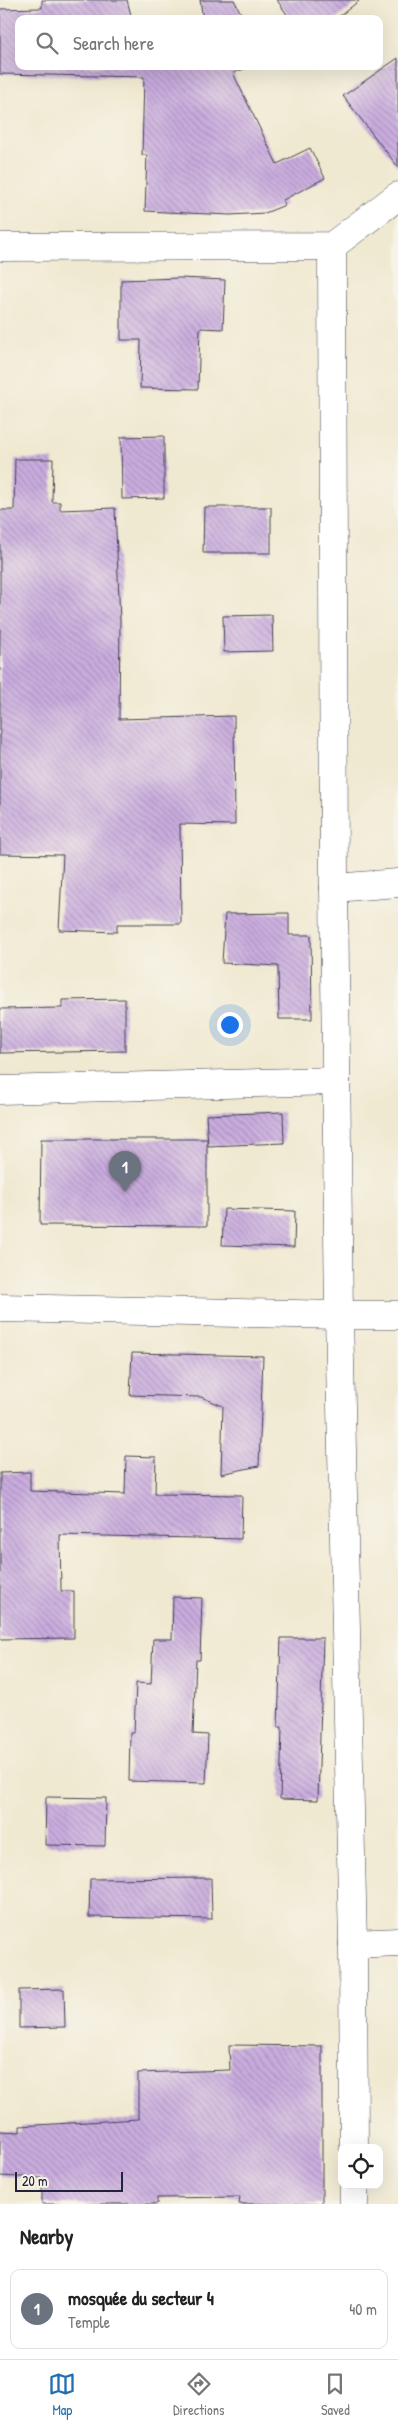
<!DOCTYPE html>
<html lang="en">
<head>
<meta charset="utf-8">
<style>
  :root { --surface:#fff; --page:#f2f2f2; --text:#222; --muted:#767676; --line:#e0e0e0; --accent:#1f6fb2 }
  body { margin:0; font-family:"Patrick Hand",sans-serif; background:var(--page); color:var(--text) }
  .controls { position:absolute; right:15px; bottom:15px; display:grid; overflow:hidden; border-radius:10px; box-shadow:0 5px 20px #0002 }
  .controls button { width:45px; height:45px; display:grid; place-items:center; padding:0; border:0; border-bottom:1px solid var(--line); background:var(--surface); color:var(--text); font:25px sans-serif }
  .scale { position:absolute; left:15px; bottom:12px; width:108px; box-sizing:border-box; padding-left:5px; border:2px solid #22223b; border-top:0; font-size:14px; line-height:18px; white-space:nowrap; color:#22223b; -webkit-text-stroke:4px #f7f3e8; paint-order:stroke }
  .you { position:absolute; left:229px; top:1024px; width:18px; height:18px; margin:-12px; border:4px solid #fff; border-radius:50%; background:#1a73e8; box-shadow:0 0 0 8px #1a73e833 }
  .badge { display:grid; place-items:center; width:32px; height:32px; border-radius:50%; background:var(--accent); color:#fff; font-size:16px; font-weight:700 }
  .pin { position:absolute; translate:-50% -41px; filter:drop-shadow(0 1px 2px #0008) }
  .pin::after { content:''; position:absolute; top:26px; width:18px; height:15px; background:inherit; clip-path:polygon(0 0,100% 0,50% 100%) }
  .list { margin:0; padding:0; list-style:none }
  h2 { display:flex; justify-content:space-between; align-items:center; height:65px; margin:0; padding:0 20px; font-size:21px }
  h2 small { font-size:16px; font-weight:400; color:var(--muted) }
  .list li { display:grid; grid-template-columns:32px 1fr auto; gap:15px; align-items:center; box-sizing:border-box; height:80px; margin:0 10px 10px; padding:0 10px; border:1px solid var(--line); border-radius:10px }
  .list b { display:block; font-size:19px; white-space:nowrap }
  .list p { margin:0; font-size:16px; white-space:nowrap; color:var(--muted) }
  .list em { font-size:16px; font-style:normal; color:var(--muted) }
  .icon { flex:none; width:28px; height:28px; fill:none; stroke:currentColor; stroke-width:2; stroke-linecap:round; stroke-linejoin:round }
  .map { position:relative; flex:none; width:398px; height:2204px; overflow:hidden }
  .search { position:absolute; background:var(--surface); box-shadow:0 5px 20px #0002; left:15px; right:15px; top:15px; height:55px; display:flex; align-items:center; gap:12px; box-sizing:border-box; padding:0 18px; border-radius:10px; color:var(--muted); font-size:19px }
  .sheet { height:155px; background:var(--surface) }
  nav { display:flex; justify-content:space-around; align-items:center; box-sizing:border-box; height:70px; border-top:1px solid var(--line); background:var(--surface); font-size:14px; color:var(--muted) }
  nav a { display:grid; justify-items:center; gap:2px }
  nav .on { color:var(--accent) }
  .map>svg:first-child { display:block }
</style>
</head>
<body>
<div class="map">
<svg width="398" height="2204" viewBox="0 0 398 2204">
  <defs>
    <pattern id="building-back-hatch" width="6" height="6" patternUnits="userSpaceOnUse" patternTransform="scale(1.25)"><rect width="6" height="6" fill="#caaddf"/><path d="M-1 5l2 2M0 0l6 6M5-1l2 2" fill="none" stroke="#a48cb6"/></pattern>
  </defs>
  <rect width="100%" height="100%" fill="#f7f3e8"/>
  <filter id="ink" filterUnits="userSpaceOnUse"><feTurbulence type="fractalNoise" baseFrequency=".02" numOctaves="2"/><feDisplacementMap in="SourceGraphic" scale="10" xChannelSelector="R" yChannelSelector="G"/><feConvolveMatrix kernelMatrix="1 2 1 2 8 2 1 2 1" color-interpolation-filters="sRGB"/></filter>
  <filter id="wash" filterUnits="userSpaceOnUse"><feTurbulence type="fractalNoise" baseFrequency=".0096" numOctaves="4" result="noise"/><feDisplacementMap in="SourceGraphic" scale="20" xChannelSelector="R" yChannelSelector="G"/><feGaussianBlur stdDeviation="1.12" result="paint"/><feColorMatrix in="noise" values="0 0 0 0 0 0 0 0 0 0 0 0 0 0 0 0 0 1.4 0 .05"/><feComposite in="paint" operator="in"/></filter>
  <g filter="url(#wash)">
    <rect width="100%" height="100%" fill="#f0e9d1"/>
    <g id="blocks">
      <g fill="url(#building-back-hatch)">
        <path d="M42,0H127L132,19H19V66H252L233,73L277,164L310,148L325,178L283,200L285,205L265,213L230,215L145,211L147,155H142L144,77L0,74V9L42,8Z"/>
        <path d="M200,0H234L244,19H203Z"/>
        <path d="M277,0H360L336,19H290Z"/>
        <path d="M398,58V167L343,96Z"/>
        <path d="M180,278L225,280L223,329L200,328L198,389L140,388L141,340H121V280Z"/>
        <path d="M164,436V498L122,499L121,437Z"/>
        <path d="M15,459H53L52,502H60V510L115,508L120,620L119,719L234,716L235,825L180,824L181,924H117V932L59,930L63,855L0,854V510H14Z"/>
        <path d="M204,507H271V553H203Z"/>
        <path d="M272,615L273,651L224,652L223,616Z"/>
        <path d="M289,913V935H311L312,1019H279L278,966L222,963L225,914Z"/>
        <path d="M125,999V1051L0,1053V1009L62,1008V1000Z"/>
        <path d="M283,1112L284,1143L208,1146L206,1115Z"/>
        <path d="M41,1139H207V1226L40,1225Z"/>
        <path d="M224,1209L295,1211L294,1247L222,1245Z"/>
        <path d="M132,1353L263,1356L259,1466L221,1474L223,1406L201,1397L130,1395Z"/>
        <path d="M126,1456L156,1457L155,1494L242,1495L241,1539L60,1535L61,1591H74V1638L0,1639V1473L30,1472V1491L125,1494Z"/>
        <path d="M173,1597L202,1598L200,1660H196L193,1734L208,1735L206,1783L129,1781L130,1733H134L136,1683L151,1684L153,1639H172Z"/>
        <path d="M281,1638H323L318,1800L280,1799L282,1727H278Z"/>
        <path d="M46,1797L106,1798L105,1846L45,1845Z"/>
        <path d="M211,1878L212,1919L89,1917L90,1879Z"/>
        <path d="M64,1989L65,2027L19,2028V1990Z"/>
        <path d="M229,2045L322,2046V2204H239L240,2197L157,2198V2204H42V2178L0,2176V2131L20,2132V2126L138,2119V2073L230,2070Z"/>
      </g>
    </g>
  </g>
  <g filter="url(#ink)">
    <use href="#blocks" fill-opacity="0" stroke="#414052" stroke-width="1"/>
    <g fill="none" stroke-linecap="round" stroke-linejoin="round">
      <defs>
        <g id="minor">
          <path d="M332,246L334,888L398,883"/>
          <path d="M0,247L332,246L398,196"/>
          <path d="M334,888L339,1315H398"/>
          <path d="M0,1090L336,1081"/>
          <path d="M0,1308L339,1315L353,1944L398,1942"/>
          <path d="M353,1944L354,2148"/>
          <path d="M354,2185V2204"/>
        </g>
      </defs>
      <use href="#minor" stroke="#414052" stroke-width="29"/>
      <use href="#minor" stroke="#fff" stroke-width="28"/>
    </g>
  </g>
</svg>
<div class="controls">
<button><svg class="icon" aria-label="locate" viewBox="0 0 24 24"><circle cx="12" cy="12" r="6"/><path d="M12 2v4M12 18v4M2 12h4M18 12h4"/></svg></button>
</div>
<div class="scale">20 m</div>
<div class="you"></div>
<div class="pin badge" style="left:125px;top:1192px;background:#6b7280">1</div>
<div class="search"><svg class="icon" aria-label="search" viewBox="0 0 24 24"><circle cx="10" cy="10" r="6"/><path d="M15 15l6 6"/></svg>Search here</div>
</div>
<section class="sheet">
<h2>Nearby<small></small></h2>
<ul class="list">
<li><span class="badge" style="background:#6b7280">1</span><div><b>mosquée du secteur 4</b><p>Temple</p></div><em>40 m</em></li>
</ul>
</section>
<nav>
<a class="on"><svg class="icon" aria-label="map" viewBox="0 0 24 24"><path d="M3 6l6-2 6 2 6-2v14l-6 2-6-2-6 2zM9 4v14M15 6v14"/></svg>Map</a>
<a><svg class="icon" aria-label="directions" viewBox="0 0 24 24"><path d="M12 3l9 9-9 9-9-9zM9 14v-3h6M13 9l2 2-2 2"/></svg>Directions</a>
<a><svg class="icon" aria-label="saved" viewBox="0 0 24 24"><path d="M7 4h10v16l-5-4-5 4z"/></svg>Saved</a>
</nav>
</body>
</html>
